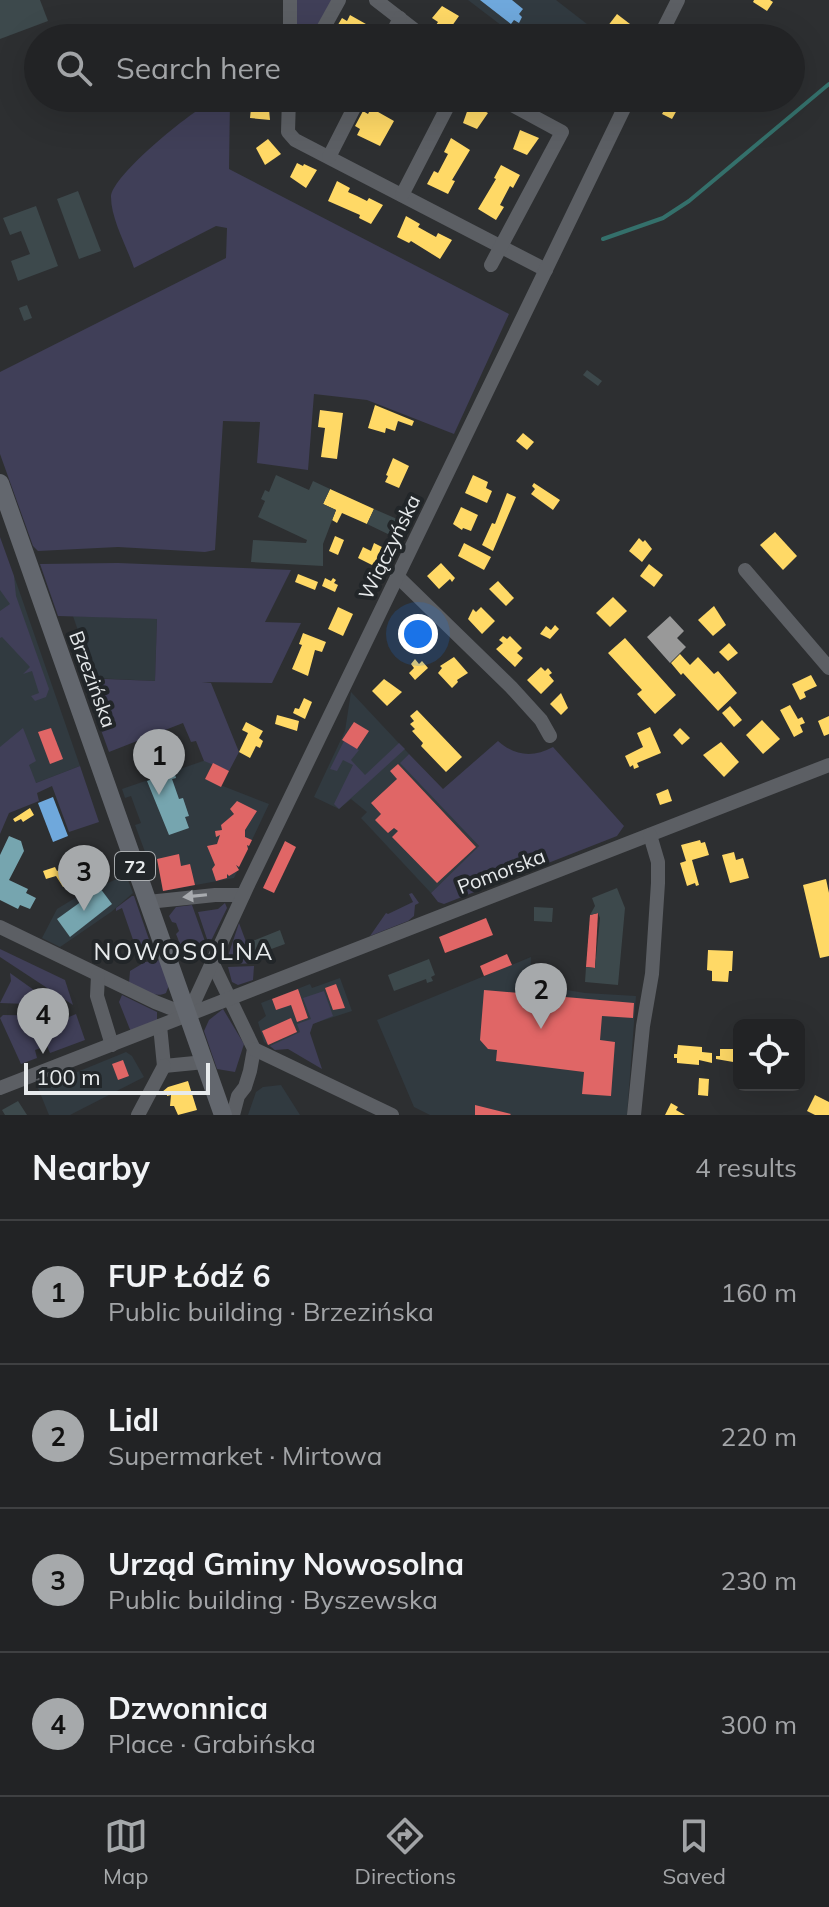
<!DOCTYPE html>
<html lang="en">
<head>
<meta charset="utf-8">
<style>
  :root { --surface:#222325; --page:#2e2f32; --text:#f1f3f6; --muted:#a2a4a7; --line:#3f4042; --accent:#a6a9ab }
  body { margin:0; font-family:Mulish,sans-serif; background:var(--page); color:var(--text) }
  .controls { position:absolute; right:24px; bottom:24px; display:grid; overflow:hidden; border-radius:12px; box-shadow:0 8px 32px #0002 }
  .controls button { width:72px; height:72px; display:grid; place-items:center; padding:0; border:0; border-bottom:2px solid var(--line); background:var(--surface); color:var(--text); font:40px sans-serif }
  .scale { position:absolute; left:24px; bottom:20px; width:186px; box-sizing:border-box; padding-left:8px; border:4px solid #e7eaec; border-top:0; font-size:22px; line-height:28px; white-space:nowrap; color:#e7eaec; -webkit-text-stroke:6px #222629; paint-order:stroke }
  .you { position:absolute; left:418px; top:634px; width:28px; height:28px; margin:-20px; border:6px solid #fff; border-radius:50%; background:#1a73e8; box-shadow:0 0 0 12px #1a73e833 }
  .badge { display:grid; place-items:center; width:52px; height:52px; border-radius:50%; background:var(--accent); color:#111; font-size:26px; font-weight:700 }
  .pin { position:absolute; translate:-50% -66px; filter:drop-shadow(0 2px 4px #0008) }
  .pin::after { content:''; position:absolute; top:42px; width:28px; height:24px; background:inherit; clip-path:polygon(0 0,100% 0,50% 100%) }
  .list { margin:0; padding:0; list-style:none }
  h2 { display:flex; justify-content:space-between; align-items:center; height:104px; margin:0; padding:0 32px; font-size:34px }
  h2 small { font-size:26px; font-weight:400; color:var(--muted) }
  .list li { display:grid; grid-template-columns:52px 1fr auto; gap:24px; align-items:center; box-sizing:border-box; height:144px; padding:0 32px; border-top:2px solid var(--line) }
  .list b { display:block; font-size:30px; white-space:nowrap }
  .list p { margin:0; font-size:26px; white-space:nowrap; color:var(--muted) }
  .list em { font-size:26px; font-style:normal; color:var(--muted) }
  .icon { flex:none; width:44px; height:44px; fill:none; stroke:currentColor; stroke-width:2; stroke-linecap:round; stroke-linejoin:round }
  .map { position:relative; flex:none; width:829px; height:1115px; overflow:hidden }
  .search { position:absolute; background:var(--surface); box-shadow:0 8px 32px #0002; left:24px; right:24px; top:24px; height:88px; display:flex; align-items:center; gap:20px; box-sizing:border-box; padding:0 28px; border-radius:44px; color:var(--muted); font-size:30px }
  .sheet { height:680px; background:var(--surface) }
  nav { display:flex; justify-content:space-around; align-items:center; box-sizing:border-box; height:112px; border-top:2px solid var(--line); background:var(--surface); font-size:22px; color:var(--muted) }
  nav a { display:grid; justify-items:center; gap:4px }
  nav .on { color:var(--accent) }
  .map>svg:first-child { display:block }
</style>
</head>
<body>
<div class="map">
<svg width="829" height="1115" viewBox="0 0 829 1115">
  <rect width="100%" height="100%" fill="#2d2f31"/>
  <g fill="#313a40">
    <path d="M468,0H556L605,38H518Z"/>
    <path d="M14,576L80,766L36,783L0,821V584Z"/>
    <path d="M73,616L157,619L155,681L94,678Z"/>
    <path d="M351,692L409,754L401,763L479,846L431,893L361,818L367,812L351,799L339,809L314,797L345,731Z"/>
    <path d="M206,760L213,763L205,779L269,804L234,878L163,891L157,859L148,860L135,825L141,823L135,807L131,796L125,798L122,789Z"/>
    <path d="M126,875L133,893L111,912L60,947L42,938L57,909L80,895Z"/>
    <path d="M531,957L530,984L585,993L636,996L627,1115H430L414,1107L377,1020Z"/>
    <path d="M340,978L352,1011L312,1024L275,1050L264,1042L258,1022L266,1016L261,1003L310,984L312,988Z"/>
    <path d="M126,1052L132,1056L144,1077L70,1115H49L38,1088Z"/>
    <path d="M281,1085L300,1115H248L256,1092L263,1087Z"/>
  </g>
  <g fill="#403f58">
    <path d="M295,0H333L313,38H294Z"/>
    <path d="M220,98H230L229,169L509,314L454,434L367,400L314,394L308,470L257,463L260,422L223,421L215,550L205,552L118,547L38,551L33,546L0,454V372L226,258L227,228L216,226L134,268C127,247 111,219 111,197C111,176 198,104 220,98Z"/>
    <path d="M0,537L14,576L16,596L49,689L46,697L35,701L31,696L39,693L32,671L23,674L30,667L2,637L0,638V611L10,604L0,590Z"/>
    <path d="M118,563L291,570L265,622L301,623L272,683L202,682L211,683L239,752L229,771L204,761L196,741L191,742L183,723L109,752L82,678L155,681L157,619L58,616L40,564Z"/>
    <path d="M23,728L36,761L29,765L36,783L80,766L99,822L69,832L52,786L37,793L39,801L9,813L0,834V747Z"/>
    <path d="M344,741L359,750L351,760L365,775L399,743L405,749L339,809L334,804L353,765L343,760L337,771L330,769Z"/>
    <path d="M498,741C515,756 533,758 553,747L624,826L617,836L444,904L438,902L431,893L479,846L400,763L409,754L443,789Z"/>
    <path d="M412,893L419,903L415,905L414,916L408,921L370,936L386,913L388,914L413,902L409,894Z"/>
    <path d="M132,896H134L154,954L139,957L122,908L116,911V908Z"/>
    <path d="M225,903L227,908L209,945L198,912L218,909Z"/>
    <path d="M192,905L207,947L206,948L182,949L176,934L179,931L176,923L172,922L169,916L176,907Z"/>
    <path d="M239,923L254,963L238,964L228,956Z"/>
    <path d="M0,949L65,980L73,1005L0,957Z"/>
    <path d="M160,960L169,985L166,993C155,999 140,988 129,983L130,971L145,962Z"/>
    <path d="M254,966L253,980L238,985L232,982L228,967Z"/>
    <path d="M10,973L55,1005L0,1003L11,981Z"/>
    <path d="M324,991L333,1016L313,1024L310,1033L322,1069L288,1049L275,1050L270,1046L300,1032L297,1024L311,1019L303,998Z"/>
    <path d="M122,995L157,1012V1021L131,1032L119,1002Z"/>
    <path d="M223,1009L244,1044L235,1072L217,1069L204,1031L209,1020Z"/>
    <path d="M76,1014L85,1040L50,1053L47,1046L35,1050L37,1058L21,1064L0,1018L3,1015L62,1016L50,1029L55,1035L66,1026L69,1017Z"/>
  </g>
  <g fill="#ffd966">
    <path d="M754,0H770L773,2L767,11L753,2Z"/>
    <path d="M442,6L459,16L447,33L436,25L438,22L432,18Z"/>
    <path d="M617,14L630,24L620,38H614L604,31Z"/>
    <path d="M350,15L373,28L368,38H338L339,35L334,33L336,28L342,18L347,21Z"/>
    <rect x="250" y="29" width="21" height="9"/>
    <path d="M252,98L268,99L270,120L250,118Z"/>
    <path d="M310,98H337L332,108Z"/>
    <path d="M671,98L682,101L672,119L662,114Z"/>
    <path d="M470,103L488,113L477,129L463,123Z"/>
    <path d="M371,108L394,121L380,146L357,135L360,129L355,126L363,111L368,114Z"/>
    <path d="M520,130L539,138L527,155L513,149Z"/>
    <path d="M451,138L470,150L452,180L455,181L448,194L427,184L434,171L438,173L448,154L444,152Z"/>
    <path d="M268,139L281,154L265,165L256,148Z"/>
    <path d="M297,163L303,166L304,164L317,170L306,188L290,177Z"/>
    <path d="M501,165L520,175L513,188L510,186L500,205L504,207L496,220L478,209L496,179L494,178Z"/>
    <path d="M337,181L350,188L348,192L357,196L367,201L369,198L383,205L371,224L359,218L360,215L328,201Z"/>
    <path d="M406,216L420,224L418,227L436,237L438,233L452,240L440,259L411,241L409,243L397,237Z"/>
    <path d="M375,405L414,421L412,426L398,421L395,431L386,428L385,433L368,428Z"/>
    <path d="M320,410L343,413L337,459L321,457L325,428L318,427Z"/>
    <path d="M523,433L534,442L527,450L516,441Z"/>
    <path d="M393,458L409,466L399,488L385,482L388,476L386,475Z"/>
    <path d="M473,475L488,482L486,488L492,491L487,503L465,493Z"/>
    <path d="M534,483L560,500L553,510L531,494L535,489L532,486Z"/>
    <path d="M330,489L374,509L367,524L342,513L337,523L332,520L336,510L323,504Z"/>
    <path d="M507,493L516,497L493,551L482,545L492,523L495,524Z"/>
    <path d="M461,507L478,515L471,531L463,528L462,530L453,524Z"/>
    <path d="M775,532L797,556L783,570L760,545Z"/>
    <path d="M335,536L344,540L338,555L329,551Z"/>
    <path d="M639,538L643,542L645,540L652,549L642,562L629,551Z"/>
    <path d="M374,543L386,549L378,564L374,562L372,565L358,558L363,547L371,551Z"/>
    <path d="M464,543L491,557L484,570L458,556Z"/>
    <path d="M441,563L455,578L452,582L450,579L439,589L427,576Z"/>
    <path d="M649,564L663,575L654,587L640,576Z"/>
    <path d="M298,574L318,582L315,590L295,582Z"/>
    <path d="M325,578L331,581L333,578L336,580L334,583L338,585L335,592L322,586Z"/>
    <path d="M498,581L514,598L506,606L489,589Z"/>
    <path d="M613,597L627,611L610,627L596,613Z"/>
    <path d="M714,606L726,625L713,636L698,620Z"/>
    <path d="M338,607L353,614L343,636L328,629Z"/>
    <path d="M481,607L495,621L482,634L468,619L473,609L476,612Z"/>
    <path d="M416,620L430,629L425,634L430,639L423,647L406,631Z"/>
    <path d="M555,625L559,629L550,639L540,634L546,626L551,630Z"/>
    <path d="M303,633L326,642L322,652L315,650L308,676L292,669L302,645L299,644Z"/>
    <path d="M503,636L507,639L510,636L522,648L517,653L523,658L515,667L496,649L503,643L499,640Z"/>
    <path d="M625,638L676,695L655,714L637,694L642,690L608,653Z"/>
    <path d="M729,643L738,653L728,661L719,652Z"/>
    <path d="M680,654L690,665L698,657L714,674L718,671L737,693L718,711L683,673L681,675L671,663Z"/>
    <path d="M454,657L468,673L457,680L458,682L452,688L438,673L442,668L440,666Z"/>
    <path d="M415,659L419,664L422,661L428,668L415,680L409,673L414,668L411,664Z"/>
    <path d="M541,667L545,671L548,668L552,673L549,675L554,681L541,694L527,680Z"/>
    <path d="M811,675L817,686L804,692L806,697L800,700L792,684Z"/>
    <path d="M384,679L402,692L387,706L372,691Z"/>
    <path d="M561,693L568,708L561,715L550,704Z"/>
    <path d="M304,698L312,702L305,719L293,713L295,708L299,709Z"/>
    <path d="M790,705L798,719L802,717L805,723L800,725L803,732L794,737L780,710Z"/>
    <path d="M730,706L742,720L734,727L722,713Z"/>
    <path d="M417,710L462,757L446,772L421,746L423,743L412,731L415,729L410,724L414,721L410,716Z"/>
    <path d="M277,715L299,721L297,731L275,724Z"/>
    <path d="M829,716V734L824,736L818,721Z"/>
    <path d="M762,720L780,739L763,754L746,735Z"/>
    <path d="M246,722L263,731L259,738L263,741L260,748L256,746L250,758L239,752L248,733L242,730Z"/>
    <path d="M650,727L661,753L637,763L639,767L634,769L633,765L630,767L625,756L643,747L637,733Z"/>
    <path d="M680,728L690,738L682,745L673,735Z"/>
    <path d="M721,742L739,762L724,777L703,755Z"/>
    <path d="M668,789L672,801L660,805L656,794Z"/>
    <path d="M30,808L34,815L23,822L21,819L15,822L13,819Z"/>
    <path d="M700,840L701,843L705,842L709,855L692,860L699,885L696,886L695,883L687,886L680,863L686,861L681,845Z"/>
    <path d="M734,852L736,860L743,858L749,878L730,883L722,855Z"/>
    <path d="M78,864L84,880L77,882L79,886L70,889L68,885L63,887L56,876L46,879L43,871L55,867L57,871Z"/>
    <path d="M826,879L829,893V956L820,958L803,885Z"/>
    <path d="M708,950L733,951L732,971H729L728,982L712,981V971L707,970Z"/>
    <path d="M678,1045L702,1047V1052L712,1053V1063L699,1060V1065L677,1063V1058H674V1054H677Z"/>
    <path d="M720,1049H739V1063L716,1059V1056H720Z"/>
    <path d="M699,1078L709,1079L708,1096L698,1095Z"/>
    <path d="M188,1081L197,1110L178,1115L174,1106H170L171,1095L167,1096V1093L162,1092L168,1087Z"/>
    <path d="M815,1095L829,1102V1115H815L807,1111Z"/>
    <path d="M671,1103L678,1107L676,1110L685,1115H665Z"/>
  </g>
  <g fill="#e06666">
    <path d="M354,722L369,731L357,749L342,740Z"/>
    <path d="M51,728L63,759L50,764L38,732Z"/>
    <path d="M165,758L170,773L156,778L151,763Z"/>
    <path d="M213,763L229,771L221,787L205,779Z"/>
    <path d="M398,764L476,847L437,883L392,837L398,831L394,828L388,833L375,820L381,814L371,803L397,779L390,771Z"/>
    <path d="M237,801L257,811L245,830V837L252,840L249,846L247,845L248,849L239,867L236,865L239,870L229,876L227,874V878L216,881L212,869L215,865L207,846L217,844L220,835L216,837L215,831L222,830L221,825L234,814L230,809Z"/>
    <path d="M285,841L296,847L274,893L263,888Z"/>
    <path d="M179,854L181,866L190,864L195,885L163,891L157,859Z"/>
    <path d="M598,913L595,968L586,967L590,915Z"/>
    <path d="M486,918L493,935L445,953L439,937Z"/>
    <path d="M507,954L512,965L484,976L480,966Z"/>
    <path d="M336,984L345,1008L333,1010L325,988Z"/>
    <path d="M298,989L308,1018L297,1022L291,1005L276,1010L272,999Z"/>
    <path d="M484,990L634,1003L633,1018L602,1016L600,1040L615,1042L611,1096L582,1094L584,1072L496,1061L497,1050L488,1049L480,1040Z"/>
    <path d="M291,1018L297,1032L268,1045L262,1031Z"/>
    <path d="M123,1060L129,1076L118,1080L112,1064Z"/>
    <path d="M475,1105L511,1114L510,1115H475Z"/>
  </g>
  <g fill="#6fa8dc">
    <path d="M480,0H512L523,9L519,14L522,17L519,23L514,20L511,24Z"/>
    <path d="M53,797L68,836L53,842L38,803Z"/>
  </g>
  <g fill="#76a5af">
    <path d="M174,771L176,778L172,779L179,799L183,798L189,816L185,817L189,828L169,835L147,781Z"/>
    <path d="M9,836L21,841L24,851L9,880L28,889L26,893L36,898L30,909L20,905L18,909L0,900V855Z"/>
    <path d="M100,888L112,904L70,937L57,919Z"/>
  </g>
  <path fill="#999" d="M670,616L684,631L677,638L686,647L670,663L647,637Z"/>
  <g fill="none" stroke-linecap="round" stroke-linejoin="round">
    <path stroke="#34706b" stroke-width="4" d="M603,239L663,218L689,201L829,84"/>
  </g>
  <g fill="#3d494c">
    <path d="M0,0H40L48,21L0,39Z"/>
    <path d="M78,191L101,251L79,259L57,199Z"/>
    <path d="M36,206L58,266L18,281L11,261L30,254L21,231L10,235L3,218Z"/>
    <path d="M27,305L32,318L24,321L19,308Z"/>
    <path d="M587,370L602,381L598,386L583,375Z"/>
    <path d="M276,475L309,490L313,481L330,489L323,504L336,510L323,544V566L251,562L253,540L306,543L307,540L258,517L265,501L261,499L265,490L269,492Z"/>
    <path d="M374,509L404,522L399,533L394,531L392,536L367,524Z"/>
    <path d="M168,733L172,744L161,748L165,758L151,763L147,744L144,739Z"/>
    <path d="M617,888L625,908L618,985L585,982L586,967L595,968L600,918L598,913L590,915L595,906L592,898Z"/>
    <path d="M534,907L553,908L552,922L534,921Z"/>
    <path d="M280,930L285,944L255,955L250,942Z"/>
    <path d="M429,959L435,975L431,977L433,981L427,983L426,979L394,991L388,975Z"/>
    <path d="M18,1101L27,1115H5L2,1110Z"/>
  </g>
  <g fill="none" stroke-linecap="round" stroke-linejoin="round">
    <g stroke="#5c5f64" stroke-width="14">
      <path d="M376,0L425,38"/>
      <path d="M290,38V0"/>
      <path d="M318,38L339,0"/>
      <path d="M390,38L400,18"/>
      <path d="M659,38L678,0"/>
      <path d="M289,98L288,132L295,140L546,270"/>
      <path d="M329,157L359,98"/>
      <path d="M402,195L452,98"/>
      <path d="M491,265L562,132L499,98"/>
      <path d="M745,570L829,668"/>
      <path d="M397,576L511,687L541,720L550,736"/>
      <path d="M148,902L215,895H243"/>
      <path d="M0,927L155,1002L188,1015"/>
      <path d="M212,962L254,1049L250,1071L245,1087L238,1096L233,1115"/>
      <path d="M98,975L97,996L112,1045"/>
      <path d="M188,1015L247,887L629,98"/>
      <path d="M160,1026L164,1066"/>
      <path d="M254,1049L392,1115"/>
      <path d="M164,1066L205,1062"/>
      <path d="M0,1088L829,765"/>
      <path d="M138,1115L164,1066"/>
      <path d="M634,1115L643,1026L652,974L658,883V862L650,835"/>
    </g>
    <path stroke="#63676e" stroke-width="18" d="M0,483L223,1115"/>
  </g>
  <defs><path id="oneway-solid" d="M-6-.8H1V-3.2L6.5 0L1 3.2V.8H-6Z" transform="scale(2)"/></defs>
  <use fill="#a8abaf" href="#oneway-solid" transform="translate(195 896) rotate(174)"/>
  <g text-anchor="middle" dominant-baseline="central" stroke-width="8" stroke-linejoin="round" paint-order="stroke">
    <rect fill="#222629" stroke="#acafb2" stroke-width="2" x="115" y="852" width="40" height="28" rx="6"/>
    <g font-size="18" font-weight="bold" fill="#e7eaec">
      <text x="135" y="866">72</text>
    </g>
    <g font-size="20" fill="#e7eaec" stroke="#222629">
      <text transform="translate(389 547) rotate(-64)">Wiączyńska</text>
      <text transform="translate(93 679) rotate(70)">Brzezińska</text>
      <text transform="translate(501 871) rotate(-21)">Pomorska</text>
    </g>
    <g font-size="24" letter-spacing="2" fill="#e7eaec" stroke="#222629">
      <text x="184" y="951">NOWOSOLNA</text>
    </g>
  </g>
</svg>
<div class="controls">
<button><svg class="icon" aria-label="locate" viewBox="0 0 24 24"><circle cx="12" cy="12" r="6"/><path d="M12 2v4M12 18v4M2 12h4M18 12h4"/></svg></button>
</div>
<div class="scale">100 m</div>
<div class="you"></div>
<div class="pin badge" style="left:159px;top:795px">1</div>
<div class="pin badge" style="left:541px;top:1029px">2</div>
<div class="pin badge" style="left:84px;top:911px">3</div>
<div class="pin badge" style="left:43px;top:1054px">4</div>
<div class="search"><svg class="icon" aria-label="search" viewBox="0 0 24 24"><circle cx="10" cy="10" r="6"/><path d="M15 15l6 6"/></svg>Search here</div>
</div>
<section class="sheet">
<h2>Nearby<small>4 results</small></h2>
<ul class="list">
<li><span class="badge">1</span><div><b>FUP Łódź 6</b><p>Public building · Brzezińska</p></div><em>160 m</em></li>
<li><span class="badge">2</span><div><b>Lidl</b><p>Supermarket · Mirtowa</p></div><em>220 m</em></li>
<li><span class="badge">3</span><div><b>Urząd Gminy Nowosolna</b><p>Public building · Byszewska</p></div><em>230 m</em></li>
<li><span class="badge">4</span><div><b>Dzwonnica</b><p>Place · Grabińska</p></div><em>300 m</em></li>
</ul>
</section>
<nav>
<a class="on"><svg class="icon" aria-label="map" viewBox="0 0 24 24"><path d="M3 6l6-2 6 2 6-2v14l-6 2-6-2-6 2zM9 4v14M15 6v14"/></svg>Map</a>
<a><svg class="icon" aria-label="directions" viewBox="0 0 24 24"><path d="M12 3l9 9-9 9-9-9zM9 14v-3h6M13 9l2 2-2 2"/></svg>Directions</a>
<a><svg class="icon" aria-label="saved" viewBox="0 0 24 24"><path d="M7 4h10v16l-5-4-5 4z"/></svg>Saved</a>
</nav>
</body>
</html>
